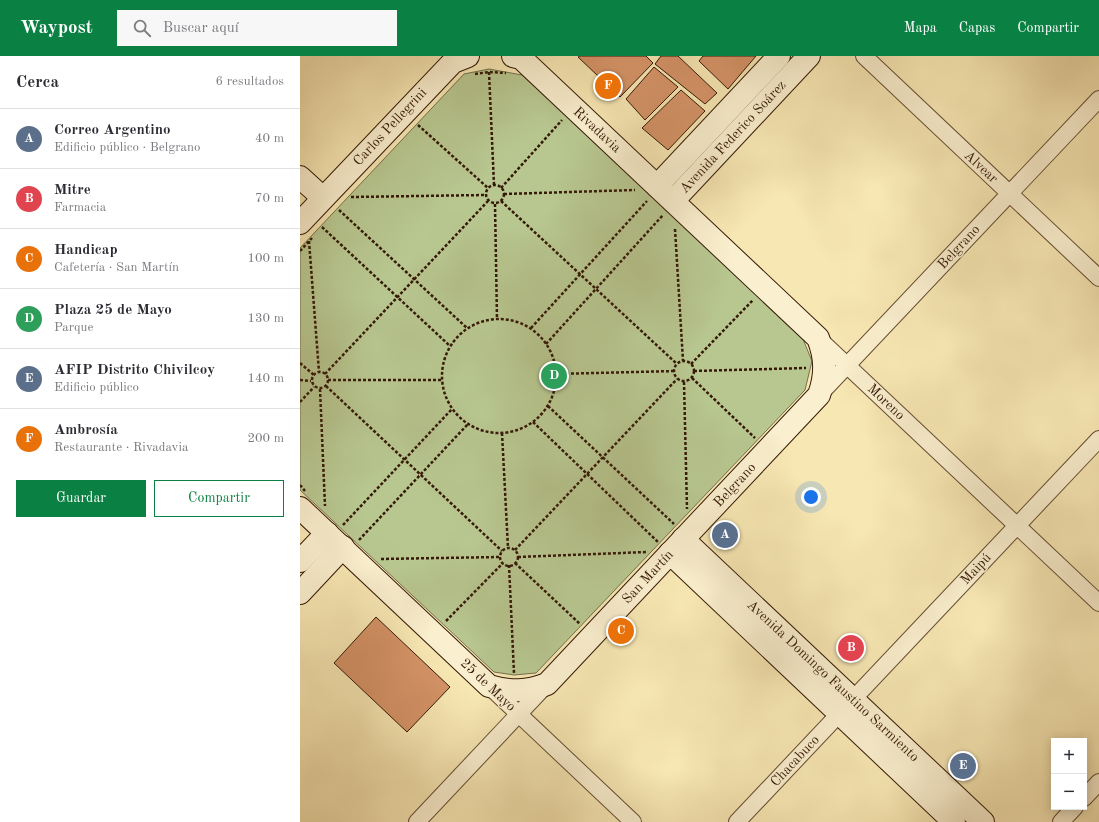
<!DOCTYPE html>
<html lang="es">
<head>
<meta charset="utf-8">
<style>
  :root { --surface:#fff; --page:#f7f7f7; --text:#2b2b33; --muted:#7c7c81; --line:#e1e1e2; --accent:#0b8043 }
  body { margin:0; font-family:"Old Standard TT",serif; background:var(--page); color:var(--text) }
  .controls { position:absolute; right:12px; bottom:12px; display:grid; overflow:hidden; border-radius:0px; box-shadow:0 2px 10px #0003 }
  .controls button { width:36px; height:36px; display:grid; place-items:center; padding:0; border:0; border-bottom:1px solid var(--line); background:var(--surface); color:var(--text); font:20px sans-serif }
  .you { position:absolute; left:511px; top:441px; width:14px; height:14px; margin:-10px; border:3px solid #fff; border-radius:50%; background:#1a73e8; box-shadow:0 0 0 6px #1a73e833 }
  .badge { display:grid; place-items:center; width:26px; height:26px; border-radius:50%; background:var(--accent); color:#fff; font-size:13px; font-weight:700 }
  .pin { position:absolute; translate:-50% -50%; border:2px solid #fff; box-shadow:0 1px 4px #0006 }
  .list { margin:0; padding:0; list-style:none }
  h2 { display:flex; justify-content:space-between; align-items:center; height:52px; margin:0; padding:0 16px; font-size:17px }
  h2 small { font-size:13px; font-weight:400; color:var(--muted) }
  .list li { display:grid; grid-template-columns:26px 1fr auto; gap:12px; align-items:center; box-sizing:border-box; height:60px; padding:0 16px; border-top:1px solid var(--line) }
  .list b { display:block; font-size:15px; white-space:nowrap }
  .list p { margin:0; font-size:13px; white-space:nowrap; color:var(--muted) }
  .list em { font-size:13px; font-style:normal; color:var(--muted) }
  .actions { display:flex; gap:8px; padding:12px 16px }
  .actions a { flex:1; padding:9px 0; border:1px solid var(--accent); border-radius:0px; text-align:center; font-size:14px; color:var(--accent) }
  .actions .main { background:var(--accent); color:#fff }
  .icon { flex:none; width:22px; height:22px; fill:none; stroke:currentColor; stroke-width:2; stroke-linecap:round; stroke-linejoin:round }
  .map { position:relative; flex:none; width:799px; height:766px; overflow:hidden }
  header { display:flex; align-items:center; gap:24px; box-sizing:border-box; height:56px; padding:0 20px; background:var(--accent); color:#fff }
  header strong { font-size:19px }
  nav { display:flex; gap:22px; margin-inline-start:auto; font-size:14px }
  .search { width:280px; height:36px; background:var(--page); display:flex; align-items:center; gap:10px; box-sizing:border-box; padding:0 14px; border-radius:0px; color:var(--muted); font-size:15px }
  main { display:flex }
  aside { flex:1; background:var(--surface) }
  .map>svg:first-child { display:block }
</style>
</head>
<body>
<header>
<strong>Waypost</strong>
<div class="search"><svg class="icon" aria-label="search" viewBox="0 0 24 24"><circle cx="10" cy="10" r="6"/><path d="M15 15l6 6"/></svg>Buscar aquí</div>
<nav><a>Mapa</a><a>Capas</a><a>Compartir</a></nav>
</header>
<main>
<aside>
<h2>Cerca<small>6 resultados</small></h2>
<ul class="list">
<li><span class="badge" style="background:#5c6f8a">A</span><div><b>Correo Argentino</b><p>Edificio público · Belgrano</p></div><em>40 m</em></li>
<li><span class="badge" style="background:#e0444e">B</span><div><b>Mitre</b><p>Farmacia</p></div><em>70 m</em></li>
<li><span class="badge" style="background:#e8710a">C</span><div><b>Handicap</b><p>Cafetería · San Martín</p></div><em>100 m</em></li>
<li><span class="badge" style="background:#2e9e5b">D</span><div><b>Plaza 25 de Mayo</b><p>Parque</p></div><em>130 m</em></li>
<li><span class="badge" style="background:#5c6f8a">E</span><div><b>AFIP Distrito Chivilcoy</b><p>Edificio público</p></div><em>140 m</em></li>
<li><span class="badge" style="background:#e8710a">F</span><div><b>Ambrosía</b><p>Restaurante · Rivadavia</p></div><em>200 m</em></li>
</ul>
<div class="actions"><a class="main">Guardar</a><a>Compartir</a></div>
</aside>
<div class="map">
<svg width="799" height="766" viewBox="0 0 799 766">
  <rect width="100%" height="100%" fill="#f7e7b3"/>
  <filter id="stains"><feTurbulence type="fractalNoise" baseFrequency=".005" numOctaves="4"/><feColorMatrix values="0 0 0 0 .2 0 0 0 0 .09 0 0 0 0 .02 0 0 0 .5 -.17"/></filter>
  <radialGradient id="worn" r=".72"><stop offset=".6" stop-color="#630" stop-opacity="0"/><stop offset="1" stop-color="#630" stop-opacity=".3"/></radialGradient>
  <path fill="#b8c790" stroke="#76704c" d="M189,13L222,19L500,276L512,305L505,334L236,617L214,619L194,616L0,434V192L164,18Z"/>
  <g fill="#d49367" stroke="#351907">
    <path d="M280,0H346L353,7L320,41L278,1Z"/>
    <path d="M361,0H378L417,37L405,48L355,8Z"/>
    <path d="M403,0H456L428,33L399,5Z"/>
    <path d="M354,11L378,31L345,64L326,43Z"/>
    <path d="M381,34L405,55L368,94L342,72Z"/>
    <path d="M76,561L150,631L107,676L34,607Z"/>
  </g>
  <g fill="none" stroke-linecap="round" stroke-linejoin="round">
    <defs>
      <g id="street">
        <path d="M564,0L799,222"/>
        <path d="M519,283L799,547"/>
        <path d="M519,339L799,43"/>
        <path d="M189,630L333,766"/>
        <path d="M784,742L799,726"/>
        <path d="M117,766L247,628"/>
        <path d="M437,766L799,383"/>
        <path d="M761,766L775,751"/>
      </g>
      <g id="secondary">
        <path d="M0,121L23,142"/>
        <path d="M357,130L479,0"/>
        <path d="M373,145L509,0"/>
        <path d="M0,167L153,6L168,0"/>
        <path d="M0,452L189,630C210,636 227,636 247,628L519,339C526,319 526,302 518,282L221,2L213,0"/>
        <path d="M383,483L683,766"/>
        <path d="M370,497L654,766"/>
        <path d="M0,505L27,477"/>
        <path d="M0,537L43,491"/>
      </g>
    </defs>
    <use href="#street" stroke="#664c32" stroke-width="18"/>
    <use href="#secondary" stroke="#351907" stroke-width="24"/>
    <g stroke="#351907" stroke-width="2.5" stroke-dasharray="3 2" stroke-linecap="butt">
      <path d="M189,16L194,129"/>
      <path d="M175,18L189,16L206,17"/>
      <path d="M118,69L188,132"/>
      <circle cx="195" cy="138" r="9"/>
      <path d="M201,132L262,64"/>
      <path d="M204,138L335,134"/>
      <path d="M51,141L185,139"/>
      <path d="M201,145L377,308"/>
      <path d="M195,148L197,263"/>
      <path d="M39,154L167,272"/>
      <path d="M22,171L150,290"/>
      <path d="M375,173L383,305"/>
      <path d="M9,185L19,316"/>
      <path d="M0,195L12,182"/>
      <circle cx="199" cy="320" r="57"/>
      <path d="M231,272L347,145"/>
      <path d="M246,288L363,159"/>
      <circle cx="384" cy="315" r="10"/>
      <path d="M0,307L14,319"/>
      <path d="M391,308L453,244"/>
      <path d="M394,315L506,312"/>
      <circle cx="20" cy="324" r="8"/>
      <path d="M25,318L188,145"/>
      <path d="M256,318L374,315"/>
      <path d="M392,322L455,382"/>
      <path d="M0,324L11,325"/>
      <path d="M28,324H142"/>
      <path d="M384,326L387,453"/>
      <path d="M26,330L202,495"/>
      <path d="M20,333L25,450"/>
      <path d="M0,346L14,331"/>
      <path d="M248,350L374,468"/>
      <path d="M233,366L358,486"/>
      <path d="M202,377L208,492"/>
      <path d="M0,429L5,435"/>
      <path d="M43,469L152,353"/>
      <path d="M59,484L168,368"/>
      <circle cx="209" cy="501" r="9"/>
      <path d="M215,494L377,323"/>
      <path d="M218,501L347,496"/>
      <path d="M81,503L200,501"/>
      <path d="M215,507L280,568"/>
      <path d="M209,509L214,617"/>
      <path d="M146,565L203,507"/>
    </g>
    <use href="#street" stroke="#faefce" stroke-width="16"/>
    <use href="#secondary" stroke="#faefce" stroke-width="22"/>
  </g>
  <g text-anchor="middle" dominant-baseline="central" stroke-width="3" stroke-linejoin="round" paint-order="stroke">
    <g font-size="14" fill="#351907" stroke="#faefce">
      <text transform="translate(90 71) rotate(-47)">Carlos Pellegrini</text>
      <text transform="translate(297 74) rotate(43)">Rivadavia</text>
      <text transform="translate(433 81) rotate(-47)">Avenida Federico Soárez</text>
      <text transform="translate(681 111) rotate(43)">Alvear</text>
      <text transform="translate(659 191) rotate(-47)">Belgrano</text>
      <text transform="translate(586 346) rotate(43)">Moreno</text>
      <text transform="translate(435 429) rotate(-47)">Belgrano</text>
      <text transform="translate(676 513) rotate(-47)">Maipú</text>
      <text transform="translate(348 521) rotate(-47)">San Martín</text>
      <text transform="translate(533 625) rotate(43)">Avenida Domingo Faustino Sarmiento</text>
      <text transform="translate(188 629) rotate(43)">25 de Mayo</text>
      <text transform="translate(495 705) rotate(-47)">Chacabuco</text>
    </g>
  </g>
  <rect width="100%" height="100%" filter="url(#stains)"/>
  <rect width="100%" height="100%" fill="url(#worn)"/>
</svg>
<div class="controls">
<button>+</button>
<button>−</button>
</div>
<div class="you"></div>
<div class="pin badge" style="left:425px;top:479px;background:#5c6f8a">A</div>
<div class="pin badge" style="left:551px;top:592px;background:#e0444e">B</div>
<div class="pin badge" style="left:321px;top:575px;background:#e8710a">C</div>
<div class="pin badge" style="left:254px;top:320px;background:#2e9e5b">D</div>
<div class="pin badge" style="left:663px;top:710px;background:#5c6f8a">E</div>
<div class="pin badge" style="left:308px;top:30px;background:#e8710a">F</div>
</div>
</main>
</body>
</html>
